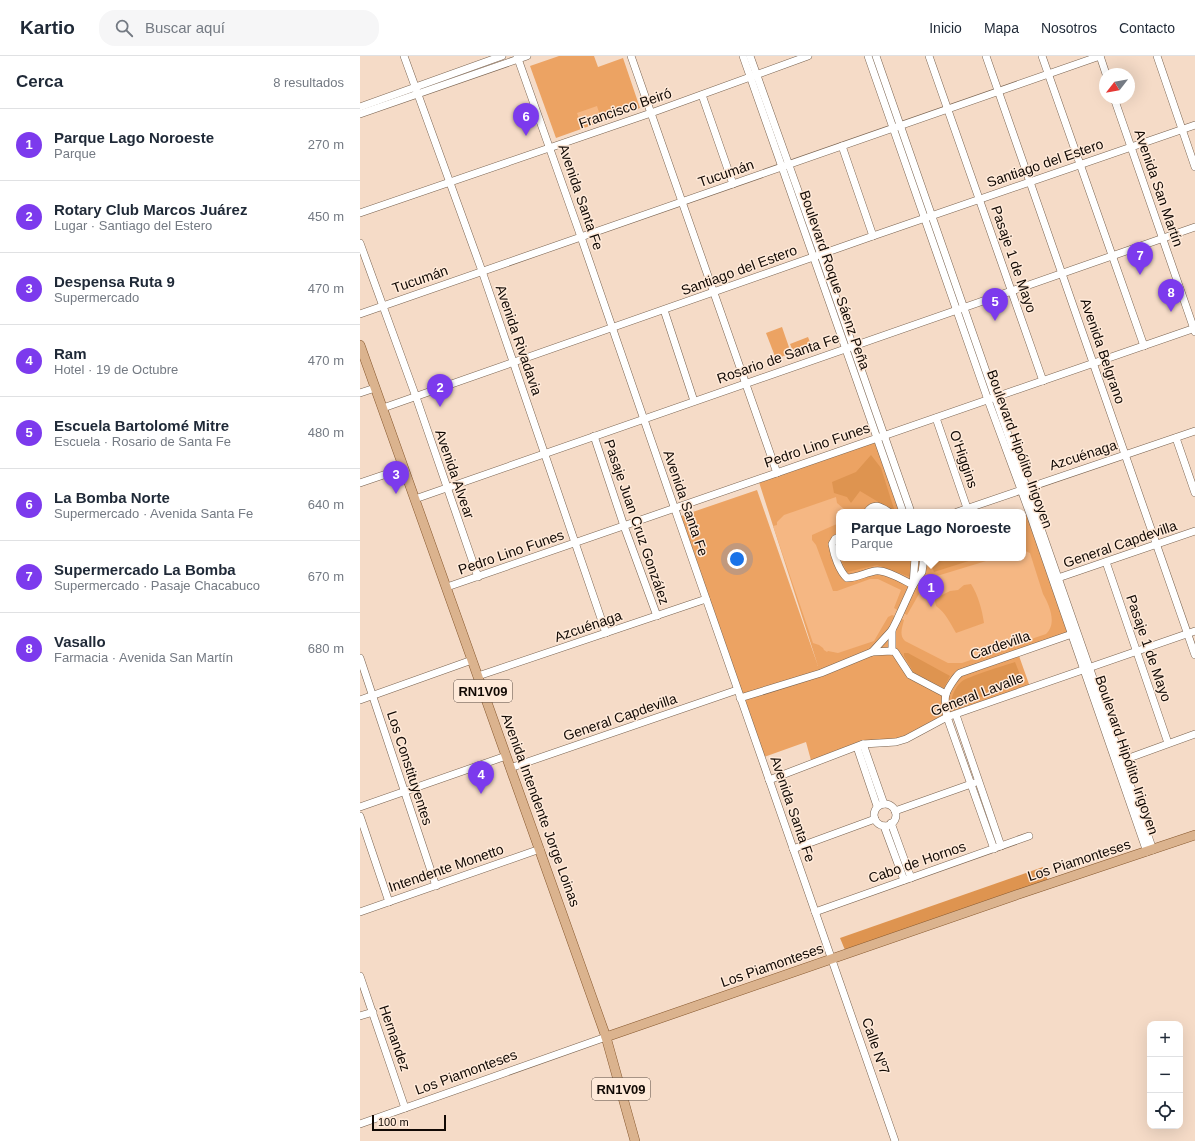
<!DOCTYPE html>
<html lang="es">
<head>
<meta charset="utf-8">
<style>
  :root { --surface:#fff; --page:#f6f6f7; --text:#1f2937; --muted:#747a83; --line:#e0e1e3; --accent:#7c3aed }
  body { margin:0; font-family:Arial,sans-serif; background:var(--page); color:var(--text) }
  .controls { position:absolute; right:12px; bottom:12px; display:grid; overflow:hidden; border-radius:8px; box-shadow:0 4px 16px #0002 }
  .controls button { width:36px; height:36px; display:grid; place-items:center; padding:0; border:0; border-bottom:1px solid var(--line); background:var(--surface); color:var(--text); font:20px sans-serif }
  .compass { position:absolute; left:739px; top:12px; width:36px; height:36px; border-radius:50%; background:var(--surface); box-shadow:0 4px 16px #0002; rotate:239deg }
  .scale { position:absolute; left:12px; bottom:10px; width:74px; box-sizing:border-box; padding-left:4px; border:2px solid #110904; border-top:0; font-size:11px; line-height:14px; white-space:nowrap; color:#110904; -webkit-text-stroke:3px #ffead9; paint-order:stroke }
  .you { position:absolute; left:377px; top:503px; width:14px; height:14px; margin:-10px; border:3px solid #fff; border-radius:50%; background:#1a73e8; box-shadow:0 0 0 6px #1a73e833 }
  .badge { display:grid; place-items:center; width:26px; height:26px; border-radius:50%; background:var(--accent); color:#fff; font-size:13px; font-weight:700 }
  .pin { position:absolute; translate:-50% -33px; filter:drop-shadow(0 1px 2px #0008) }
  .pin::after { content:''; position:absolute; top:21px; width:14px; height:12px; background:inherit; clip-path:polygon(0 0,100% 0,50% 100%) }
  .popup { position:absolute; left:476px; top:453px; width:190px; height:52px; box-sizing:border-box; display:grid; place-content:center; border-radius:8px; background:var(--surface); filter:drop-shadow(0 1px 3px #0005); font-size:13px; white-space:nowrap; color:var(--muted) }
  .popup b { font-size:15px; color:var(--text) }
  .popup::after { content:''; position:absolute; left:50%; top:100%; margin-left:-8px; border:8px solid transparent; border-top-color:var(--surface) }
  .list { margin:0; padding:0; list-style:none }
  h2 { display:flex; justify-content:space-between; align-items:center; height:52px; margin:0; padding:0 16px; font-size:17px }
  h2 small { font-size:13px; font-weight:400; color:var(--muted) }
  .list li { display:grid; grid-template-columns:26px 1fr auto; gap:12px; align-items:center; box-sizing:border-box; height:72px; padding:0 16px; border-top:1px solid var(--line) }
  .list b { display:block; font-size:15px; white-space:nowrap }
  .list p { margin:0; font-size:13px; white-space:nowrap; color:var(--muted) }
  .list em { font-size:13px; font-style:normal; color:var(--muted) }
  .icon { flex:none; width:22px; height:22px; fill:none; stroke:currentColor; stroke-width:2; stroke-linecap:round; stroke-linejoin:round }
  .map { position:relative; flex:none; width:835px; height:1085px; overflow:hidden }
  header { display:flex; align-items:center; gap:24px; box-sizing:border-box; height:56px; padding:0 20px; background:var(--surface); border-bottom:1px solid var(--line) }
  header strong { font-size:19px }
  nav { display:flex; gap:22px; margin-inline-start:auto; font-size:14px }
  .search { width:280px; height:36px; background:var(--page); display:flex; align-items:center; gap:10px; box-sizing:border-box; padding:0 14px; border-radius:16px; color:var(--muted); font-size:15px }
  main { display:flex }
  aside { flex:1; background:var(--surface) }
  .map>svg:first-child { display:block }
</style>
</head>
<body>
<header>
<strong>Kartio</strong>
<div class="search"><svg class="icon" aria-label="search" viewBox="0 0 24 24"><circle cx="10" cy="10" r="6"/><path d="M15 15l6 6"/></svg>Buscar aquí</div>
<nav><a>Inicio</a><a>Mapa</a><a>Nosotros</a><a>Contacto</a></nav>
</header>
<main>
<aside>
<h2>Cerca<small>8 resultados</small></h2>
<ul class="list">
<li><span class="badge">1</span><div><b>Parque Lago Noroeste</b><p>Parque</p></div><em>270 m</em></li>
<li><span class="badge">2</span><div><b>Rotary Club Marcos Juárez</b><p>Lugar · Santiago del Estero</p></div><em>450 m</em></li>
<li><span class="badge">3</span><div><b>Despensa Ruta 9</b><p>Supermercado</p></div><em>470 m</em></li>
<li><span class="badge">4</span><div><b>Ram</b><p>Hotel · 19 de Octubre</p></div><em>470 m</em></li>
<li><span class="badge">5</span><div><b>Escuela Bartolomé Mitre</b><p>Escuela · Rosario de Santa Fe</p></div><em>480 m</em></li>
<li><span class="badge">6</span><div><b>La Bomba Norte</b><p>Supermercado · Avenida Santa Fe</p></div><em>640 m</em></li>
<li><span class="badge">7</span><div><b>Supermercado La Bomba</b><p>Supermercado · Pasaje Chacabuco</p></div><em>670 m</em></li>
<li><span class="badge">8</span><div><b>Vasallo</b><p>Farmacia · Avenida San Martín</p></div><em>680 m</em></li>
</ul>
</aside>
<div class="map">
<svg width="835" height="1085" viewBox="0 0 835 1085">
  <rect width="100%" height="100%" fill="#f5dbc7"/>
  <g fill="#eca363">
    <path d="M199,0H234L238,11L263,2L280,52L196,82L170,10Z"/>
    <path d="M508,0H516L636,341L711,578L658,597L670,631L596,659L546,683L517,688L452,708L446,686L401,702L380,642L460,616V614L383,640L321,460L397,434L458,610L398,423L517,382L543,456H479V502H663V460L668,458Z"/>
    <path d="M422,271L431,297L416,303L406,277Z"/>
    <path d="M448,281L452,291L434,298L430,288Z"/>
  </g>
  <g fill="#de9450">
    <path d="M511,399L521,412L535,456L500,435L491,447L487,441L474,437L472,426L496,416Z"/>
    <path d="M480,502H552L553,522L517,509L487,516Z"/>
    <path d="M569,502H618L574,516Z"/>
    <path d="M544,597H548L590,620L584,632L554,617L544,600Z"/>
    <path d="M655,606L663,626L596,650L591,649C591,640 595,632 601,626C606,621 646,609 655,606Z"/>
    <path d="M683,811L688,825L485,894L480,882Z"/>
  </g>
  <g fill="#f5b783" fill-rule="evenodd">
    <path d="M237,50L241,63L222,70L217,57Z"/>
    <path d="M476,441L477,447L484,453L485,456H479V467L452,479V484L456,489L473,535H477L510,523H518L541,534L534,552L547,559L559,538L558,534L567,523L636,502H663V494L670,497L683,538C690,550 697,568 686,578L602,607H588L545,585C539,579 542,572 544,564L532,559L528,561L514,585L478,597L468,595L467,596L464,594L463,592L459,589L453,587L413,470L417,469V466L424,459ZM611,528C618,539 622,553 624,567L596,577C590,567 586,557 576,550L574,541H578L590,535L598,534L604,529Z"/>
  </g>
  <g fill="none" stroke-linecap="round" stroke-linejoin="round">
    <defs>
      <g id="minor">
        <path d="M44,0L122,215L246,577"/>
        <path d="M157,0L221,181L319,465L535,1085"/>
        <path d="M271,0L417,417"/>
        <path d="M383,0L543,456"/>
        <path d="M390,0L461,199L551,456"/>
        <path d="M508,0L628,344L670,458L787,796"/>
        <path d="M516,0L793,794"/>
        <path d="M569,0L683,325"/>
        <path d="M626,0L835,599"/>
        <path d="M682,0L784,290"/>
        <path d="M740,0L746,18"/>
        <path d="M797,0L835,111"/>
        <path d="M342,39L373,128"/>
        <path d="M754,42L835,276"/>
        <path d="M0,51L142,0"/>
        <path d="M0,58L167,0"/>
        <path d="M482,90L513,180"/>
        <path d="M0,157L291,57L448,0"/>
        <path d="M0,187L56,341L118,521"/>
        <path d="M304,254L334,345"/>
        <path d="M0,258L740,0"/>
        <path d="M0,337L15,332"/>
        <path d="M23,352L513,180L835,69"/>
        <path d="M576,362L607,452"/>
        <path d="M234,380L264,470L297,560"/>
        <path d="M816,382L835,437"/>
        <path d="M0,427L44,412"/>
        <path d="M55,443L835,171"/>
        <path d="M507,456C514,446 521,451 529,456"/>
        <path d="M597,456L835,375"/>
        <path d="M479,481L475,483L472,488C474,499 479,515 487,522C496,522 505,517 515,515C525,513 543,524 553,529"/>
        <path d="M746,506L808,687"/>
        <path d="M695,523L835,475"/>
        <path d="M553,529L555,502"/>
        <path d="M87,531L835,272"/>
        <path d="M532,574V595"/>
        <path d="M512,596L532,574L537,564L553,529L562,516L564,502"/>
        <path d="M0,602L76,830"/>
        <path d="M118,620L346,543"/>
        <path d="M380,642L461,617L512,596L532,595L535,596L550,619L586,638"/>
        <path d="M0,644L112,604"/>
        <path d="M596,659L641,790"/>
        <path d="M503,688L524,748"/>
        <path d="M497,691L517,750"/>
        <path d="M758,706L835,678"/>
        <path d="M150,712L377,634"/>
        <path d="M409,724L503,688L536,686L546,683L587,661L835,575"/>
        <circle cx="525" cy="759" r="11"/>
        <path d="M0,751L146,700"/>
        <path d="M535,755L614,727"/>
        <path d="M0,760L29,846"/>
        <path d="M531,767L551,822"/>
        <path d="M524,770L544,824"/>
        <path d="M433,793L515,763"/>
        <path d="M634,793L587,661C586,654 584,645 586,638C588,632 596,620 600,617L712,578"/>
        <path d="M0,856L180,793"/>
        <path d="M455,856L669,780"/>
        <path d="M0,920L45,1052"/>
        <path d="M0,960L13,956"/>
        <path d="M0,1068L246,981"/>
      </g>
      <g id="major">
        <path d="M0,289L246,981L275,1085"/>
        <path d="M246,981L662,837L835,779"/>
      </g>
    </defs>
    <use href="#minor" stroke="#77614e" stroke-width="8"/>
    <use href="#major" stroke="#85562c" stroke-width="10"/>
    <use href="#minor" stroke="#fff" stroke-width="7"/>
    <use href="#major" stroke="#dbb38e" stroke-width="9"/>
  </g>
  <g text-anchor="middle" dominant-baseline="central" stroke-width="3" stroke-linejoin="round" paint-order="stroke">
    <g fill="#ffead9" stroke="#584c44" stroke-width="1">
      <rect x="94" y="624" width="58" height="22" rx="3"/>
      <rect x="232" y="1022" width="58" height="22" rx="3"/>
    </g>
    <g font-size="13" font-weight="bold" fill="#110904">
      <text x="123" y="635">RN1V09</text>
      <text x="261" y="1033">RN1V09</text>
    </g>
    <g font-size="14" fill="#110904" stroke="#ffead9">
      <text transform="translate(265 52) rotate(-19)">Francisco Beiró</text>
      <text transform="translate(685 107) rotate(-19)">Santiago del Estero</text>
      <text transform="translate(366 117) rotate(-19)">Tucumán</text>
      <text transform="translate(799 132) rotate(71)">Avenida San Martín</text>
      <text transform="translate(221 141) rotate(71)">Avenida Santa Fe</text>
      <text transform="translate(654 203) rotate(71)">Pasaje 1 de Mayo</text>
      <text transform="translate(379 214) rotate(-20)">Santiago del Estero</text>
      <text transform="translate(60 223) rotate(-19)">Tucumán</text>
      <text transform="translate(475 224) rotate(71)">Boulevard Roque Sáenz Peña</text>
      <text transform="translate(159 284) rotate(71)">Avenida Rivadavia</text>
      <text transform="translate(743 295) rotate(71)">Avenida Belgrano</text>
      <text transform="translate(418 302) rotate(-19)">Rosario de Santa Fe</text>
      <text transform="translate(457 389) rotate(-19)">Pedro Lino Funes</text>
      <text transform="translate(660 393) rotate(70)">Boulevard Hipólito Irigoyen</text>
      <text transform="translate(723 399) rotate(-18)">Azcuénaga</text>
      <text transform="translate(604 403) rotate(71)">O'Higgins</text>
      <text transform="translate(95 418) rotate(71)">Avenida Alvear</text>
      <text transform="translate(326 447) rotate(71)">Avenida Santa Fe</text>
      <text transform="translate(277 466) rotate(71)">Pasaje Juan Cruz González</text>
      <text transform="translate(760 488) rotate(-19)">General Capdevilla</text>
      <text transform="translate(151 496) rotate(-19)">Pedro Lino Funes</text>
      <text transform="translate(228 570) rotate(-19)">Azcuénaga</text>
      <text transform="translate(640 589) rotate(-19)">Cardevilla</text>
      <text transform="translate(789 592) rotate(71)">Pasaje 1 de Mayo</text>
      <text transform="translate(617 638) rotate(-21)">General Lavalle</text>
      <text transform="translate(260 661) rotate(-19)">General Capdevilla</text>
      <text transform="translate(767 699) rotate(71)">Boulevard Hipólito Irigoyen</text>
      <text transform="translate(50 712) rotate(72)">Los Constituyentes</text>
      <text transform="translate(433 753) rotate(71)">Avenida Santa Fe</text>
      <text transform="translate(181 754) rotate(70)">Avenida Intendente Jorge Loinas</text>
      <text transform="translate(719 804) rotate(-18)">Los Piamonteses</text>
      <text transform="translate(557 806) rotate(-19)">Cabo de Hornos</text>
      <text transform="translate(86 812) rotate(-19)">Intendente Monetto</text>
      <text transform="translate(412 909) rotate(-19)">Los Piamonteses</text>
      <text transform="translate(35 982) rotate(71)">Hernandez</text>
      <text transform="translate(516 990) rotate(71)">Calle Nº7</text>
      <text transform="translate(106 1016) rotate(-20)">Los Piamonteses</text>
    </g>
  </g>
</svg>
<div class="controls">
<button>+</button>
<button>−</button>
<button><svg class="icon" aria-label="locate" viewBox="0 0 24 24"><circle cx="12" cy="12" r="6"/><path d="M12 2v4M12 18v4M2 12h4M18 12h4"/></svg></button>
</div>
<svg class="compass" viewBox="-18 -18 36 36"><path d="M0-13l5 13h-10z" fill="#e53935"/><path d="M0 13l5-13h-10z" fill="#747a83"/></svg>
<div class="scale">100 m</div>
<div class="you"></div>
<div class="pin badge" style="left:571px;top:551px">1</div>
<div class="popup"><b>Parque Lago Noroeste</b>Parque</div>
<div class="pin badge" style="left:80px;top:351px">2</div>
<div class="pin badge" style="left:36px;top:438px">3</div>
<div class="pin badge" style="left:121px;top:738px">4</div>
<div class="pin badge" style="left:635px;top:265px">5</div>
<div class="pin badge" style="left:166px;top:80px">6</div>
<div class="pin badge" style="left:780px;top:219px">7</div>
<div class="pin badge" style="left:811px;top:256px">8</div>
</div>
</main>
</body>
</html>
